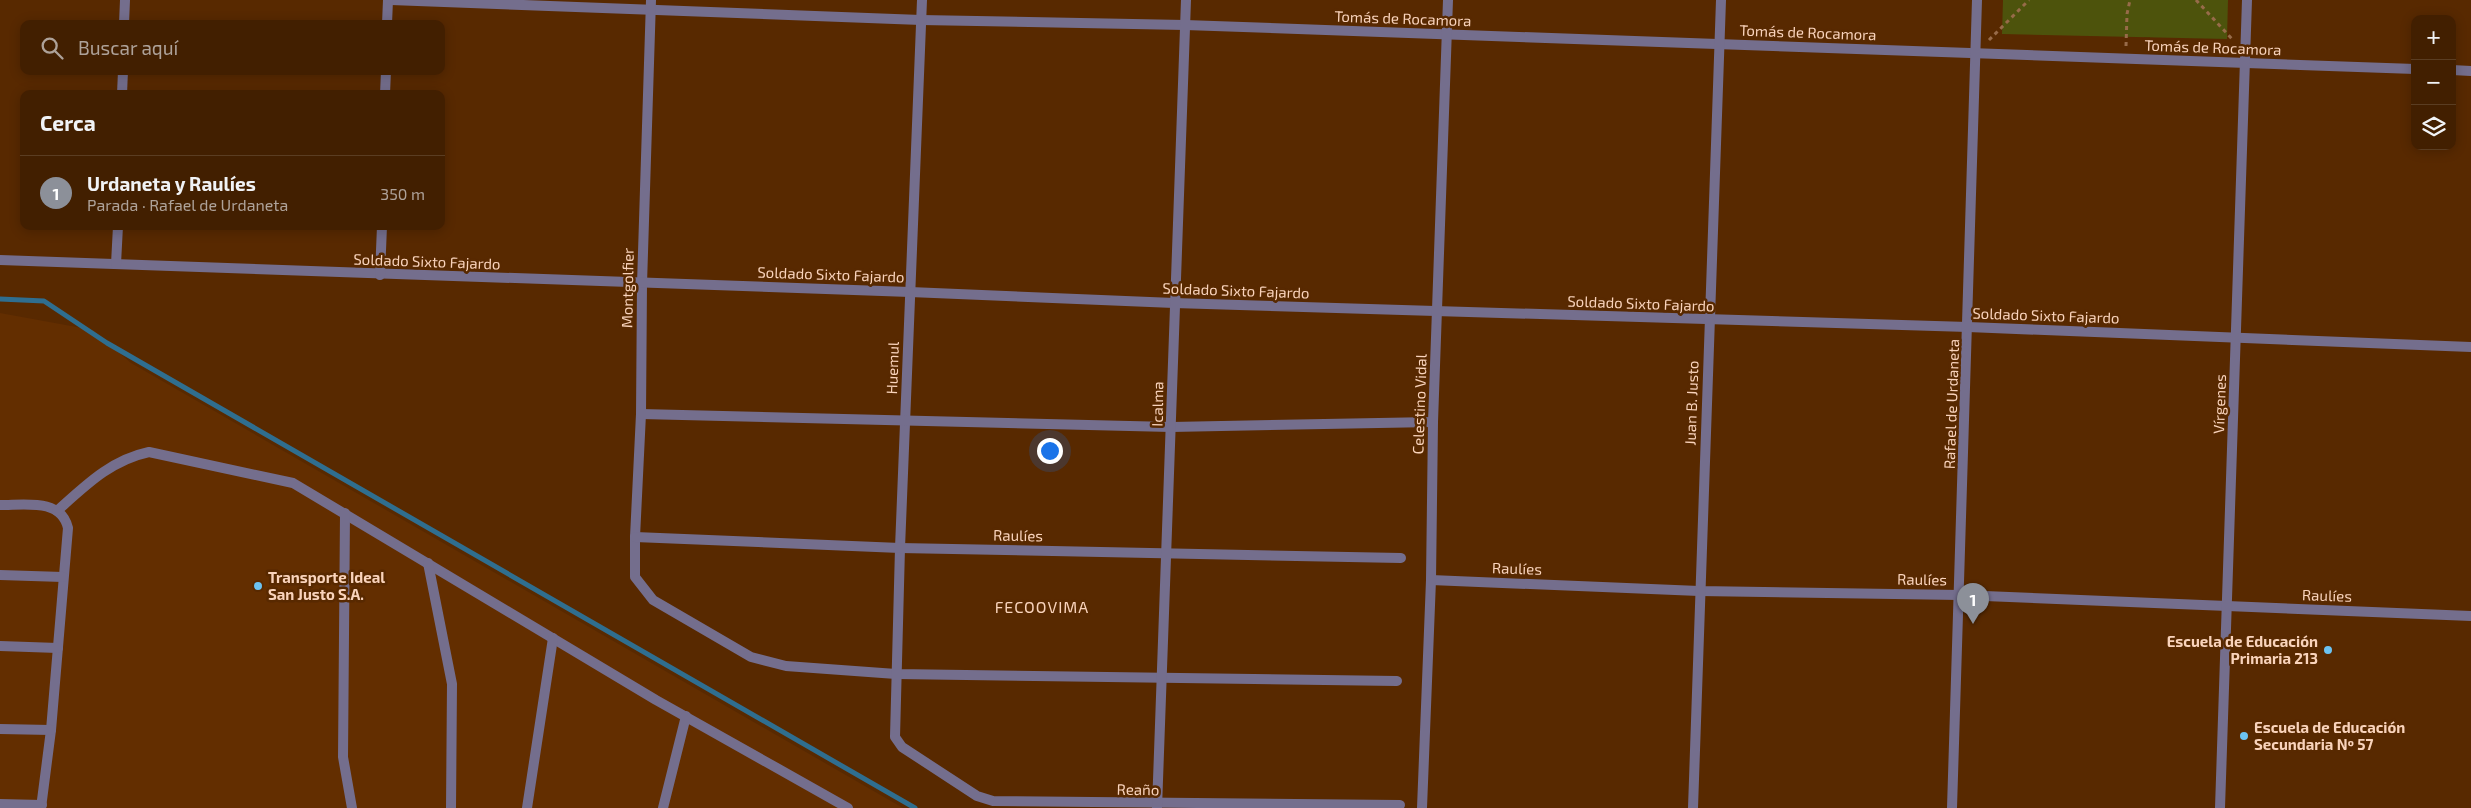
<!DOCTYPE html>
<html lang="es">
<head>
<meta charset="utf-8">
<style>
  :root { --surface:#421f00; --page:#49270a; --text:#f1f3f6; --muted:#aea299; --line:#5a3d22; --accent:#8c9099 }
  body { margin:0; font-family:"Exo 2",sans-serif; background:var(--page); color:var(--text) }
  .controls { position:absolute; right:15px; top:15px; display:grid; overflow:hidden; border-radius:10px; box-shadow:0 2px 12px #0003 }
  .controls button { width:45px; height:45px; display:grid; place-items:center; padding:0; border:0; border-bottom:1px solid var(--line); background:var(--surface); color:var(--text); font:25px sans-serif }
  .you { position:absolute; left:1049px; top:450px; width:18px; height:18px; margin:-12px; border:4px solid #fff; border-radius:50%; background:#1a73e8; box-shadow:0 0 0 8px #1a73e833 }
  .badge { display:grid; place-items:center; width:32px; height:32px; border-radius:50%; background:var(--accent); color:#fff; font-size:16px; font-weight:700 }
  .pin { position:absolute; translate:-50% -41px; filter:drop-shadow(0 1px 2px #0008) }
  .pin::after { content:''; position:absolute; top:26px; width:18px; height:15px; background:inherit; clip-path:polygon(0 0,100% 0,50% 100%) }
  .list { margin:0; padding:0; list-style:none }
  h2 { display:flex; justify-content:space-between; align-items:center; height:65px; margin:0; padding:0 20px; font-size:21px }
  h2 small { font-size:16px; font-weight:400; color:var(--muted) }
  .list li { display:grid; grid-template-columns:32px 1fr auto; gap:15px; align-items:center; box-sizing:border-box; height:75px; padding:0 20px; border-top:1px solid var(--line) }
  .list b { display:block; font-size:19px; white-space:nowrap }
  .list p { margin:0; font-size:16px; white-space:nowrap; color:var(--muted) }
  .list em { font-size:16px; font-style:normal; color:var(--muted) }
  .icon { flex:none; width:28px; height:28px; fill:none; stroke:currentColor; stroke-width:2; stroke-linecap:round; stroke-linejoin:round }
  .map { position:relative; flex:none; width:2471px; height:808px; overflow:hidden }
  .search { position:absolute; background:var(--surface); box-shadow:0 2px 12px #0003; left:20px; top:20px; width:425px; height:55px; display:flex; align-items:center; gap:12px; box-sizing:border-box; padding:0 18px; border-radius:10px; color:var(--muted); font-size:19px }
  .panel { position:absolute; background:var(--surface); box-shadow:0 2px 12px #0003; left:20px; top:90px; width:425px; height:140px; border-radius:10px }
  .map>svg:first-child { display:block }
</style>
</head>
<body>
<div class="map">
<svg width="2471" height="808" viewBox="0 0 2471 808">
  <rect width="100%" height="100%" fill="#582900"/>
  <path fill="#632e00" d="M0,313L93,330L131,363L903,808H0Z"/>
  <path fill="#4d530c" d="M2003,0H2228L2227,39L2002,34Z"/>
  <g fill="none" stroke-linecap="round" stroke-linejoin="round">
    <path stroke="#2f6e8f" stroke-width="5" d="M0,299L44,301L107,343L915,808"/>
    <g stroke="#976b49" stroke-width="3" stroke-dasharray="4 4" stroke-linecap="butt">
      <path d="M2196,0L2233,40"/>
      <path d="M1989,40L2029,0"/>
      <path d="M2126,46L2127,14L2130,0"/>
    </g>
    <g stroke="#746e8d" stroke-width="10">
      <path d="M0,505C25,505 61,498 68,528L51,730L41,808"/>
      <path d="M57,511C86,485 111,460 149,452L293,483L656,700L848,808"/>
      <path d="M345,513L343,757L352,808"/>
      <path d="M428,563L452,684L451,808"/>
      <path d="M0,575L63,577"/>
      <path d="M0,646L58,648"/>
      <path d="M0,729L51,730"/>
      <path d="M0,804L42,805"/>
      <path d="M527,808L553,638"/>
      <path d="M663,808L686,716"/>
    </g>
    <g stroke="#746e8d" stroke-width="10">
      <path d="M391,0L921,20L1185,25L2415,69"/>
      <path d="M651,0L642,284L641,414L635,537V577L653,600L751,657L786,666L896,674L1397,681"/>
      <path d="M922,0L900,548L895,737L902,747L977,796L993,801L1400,805"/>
      <path d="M124,24L125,0"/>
      <path d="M387,24L388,0"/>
      <path d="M2452,70L2471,71"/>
      <path d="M122,94L123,71"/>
      <path d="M385,94L386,71"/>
      <path d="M0,260L910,292L1174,303L1968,327L2471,347"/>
      <path d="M116,264L118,226"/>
      <path d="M380,275L382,226"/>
      <path d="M641,414L1171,427L1433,422"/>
      <path d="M635,537L900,548L1401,558"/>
      <path d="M1431,580L1699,591L1960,595L2471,616"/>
      <path d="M1157,808L1186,0"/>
      <path d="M1422,808L1431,580L1433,422L1448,0"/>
      <path d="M1693,808L1721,0"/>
      <path d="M1952,808L1977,0"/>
      <path d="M2220,808L2247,0"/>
    </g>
  </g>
  <g fill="#6cc3f2" stroke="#582900" stroke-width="2">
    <circle cx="258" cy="586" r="5"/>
    <circle cx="2328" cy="650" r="5"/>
    <circle cx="2244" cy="736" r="5"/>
  </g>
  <g text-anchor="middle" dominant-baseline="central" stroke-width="5" stroke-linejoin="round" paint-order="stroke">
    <g font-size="15" fill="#f9d3bb" stroke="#582900">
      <text transform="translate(1403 18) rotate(2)">Tomás de Rocamora</text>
      <text transform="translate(1808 32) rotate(2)">Tomás de Rocamora</text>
      <text transform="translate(2213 47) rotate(2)">Tomás de Rocamora</text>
      <text transform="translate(427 261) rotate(2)">Soldado Sixto Fajardo</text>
      <text transform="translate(831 274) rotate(2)">Soldado Sixto Fajardo</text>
      <text transform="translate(627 288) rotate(-89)">Montgolfier</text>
      <text transform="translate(1236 290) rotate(2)">Soldado Sixto Fajardo</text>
      <text transform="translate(1641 303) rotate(2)">Soldado Sixto Fajardo</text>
      <text transform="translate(2046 315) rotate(2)">Soldado Sixto Fajardo</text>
      <text transform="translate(892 368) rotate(-88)">Huemul</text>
      <text transform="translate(1691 403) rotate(-88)">Juan B. Justo</text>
      <text transform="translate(1157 404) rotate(-89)">Icalma</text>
      <text transform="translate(1419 404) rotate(-88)">Celestino Vidal</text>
      <text transform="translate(1951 404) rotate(-88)">Rafael de Urdaneta</text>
      <text transform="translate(2219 404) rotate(-88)">Vírgenes</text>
      <text transform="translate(1018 535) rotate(1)">Raulíes</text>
      <text transform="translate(1517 568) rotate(2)">Raulíes</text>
      <text transform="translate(1922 579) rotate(1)">Raulíes</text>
      <text transform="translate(2327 595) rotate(2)">Raulíes</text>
      <text transform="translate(1138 789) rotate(1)">Reaño</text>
    </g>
    <g font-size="15" font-weight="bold" fill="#f9d3bb" stroke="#582900" text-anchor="start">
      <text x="268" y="577">Transporte Ideal<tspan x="268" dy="17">San Justo S.A.</tspan></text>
      <text x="2318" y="641" text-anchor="end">Escuela de Educación<tspan x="2318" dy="17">Primaria 213</tspan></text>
      <text x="2254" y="727">Escuela de Educación<tspan x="2254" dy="17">Secundaria Nº 57</tspan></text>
    </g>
    <g font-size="16" letter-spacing="1" fill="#f9d3bb" stroke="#582900">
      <text x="1042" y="606">FECOOVIMA</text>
    </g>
  </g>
</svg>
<div class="controls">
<button>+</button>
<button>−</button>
<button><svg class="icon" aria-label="layers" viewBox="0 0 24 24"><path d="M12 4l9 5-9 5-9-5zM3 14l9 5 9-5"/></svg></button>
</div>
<div class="you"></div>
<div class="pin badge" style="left:1973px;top:624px">1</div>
<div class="search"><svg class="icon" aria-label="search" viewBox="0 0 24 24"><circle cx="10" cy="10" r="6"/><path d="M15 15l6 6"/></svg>Buscar aquí</div>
<section class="panel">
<h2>Cerca<small></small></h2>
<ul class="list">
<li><span class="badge">1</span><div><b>Urdaneta y Raulíes</b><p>Parada · Rafael de Urdaneta</p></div><em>350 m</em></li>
</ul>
</section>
</div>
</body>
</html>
